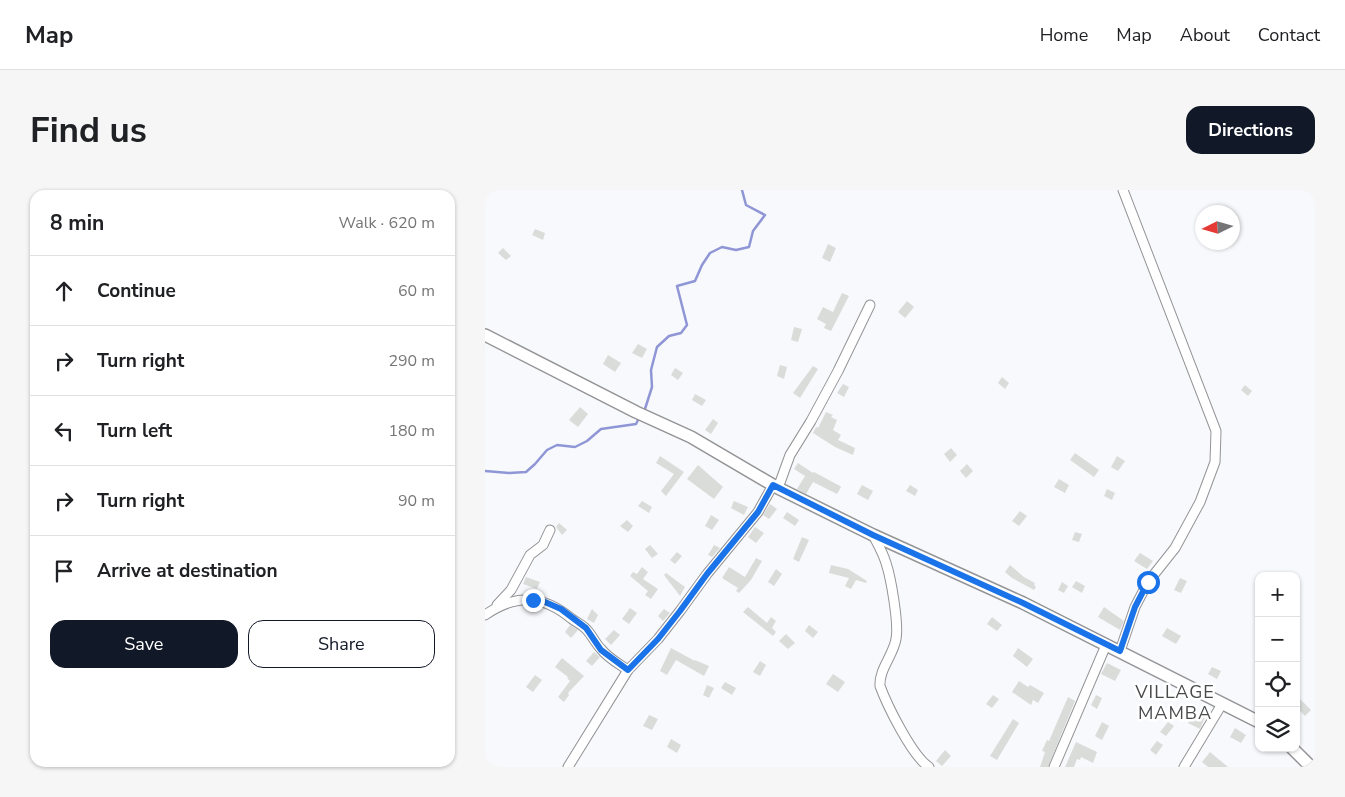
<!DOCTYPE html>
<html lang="en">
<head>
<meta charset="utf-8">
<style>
  :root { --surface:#fff; --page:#f6f6f6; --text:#202124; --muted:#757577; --line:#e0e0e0; --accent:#111827 }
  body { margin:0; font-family:"Nunito Sans",sans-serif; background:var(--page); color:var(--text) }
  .controls { position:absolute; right:15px; bottom:15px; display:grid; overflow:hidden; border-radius:10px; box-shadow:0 1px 4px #0004 }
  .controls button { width:45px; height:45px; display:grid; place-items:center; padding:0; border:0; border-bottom:1px solid var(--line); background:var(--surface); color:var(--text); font:25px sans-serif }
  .compass { position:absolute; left:710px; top:15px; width:45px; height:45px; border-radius:50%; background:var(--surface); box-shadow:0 1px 4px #0004; rotate:265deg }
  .stop { position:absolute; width:15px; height:15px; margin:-11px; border:4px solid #1a73e8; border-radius:50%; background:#fff }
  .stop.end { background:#1a73e8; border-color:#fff; box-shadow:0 1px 5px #0008 }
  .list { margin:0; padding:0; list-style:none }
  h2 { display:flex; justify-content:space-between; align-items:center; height:65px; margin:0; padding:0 20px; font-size:21px }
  h2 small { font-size:16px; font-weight:400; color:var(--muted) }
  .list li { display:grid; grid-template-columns:32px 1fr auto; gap:15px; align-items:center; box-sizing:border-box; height:70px; padding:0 20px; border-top:1px solid var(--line) }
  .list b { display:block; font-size:19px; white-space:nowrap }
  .list em { font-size:16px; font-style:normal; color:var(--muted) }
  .actions { display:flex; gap:10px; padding:15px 20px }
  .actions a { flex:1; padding:11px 0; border:1px solid var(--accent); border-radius:15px; text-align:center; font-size:18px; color:var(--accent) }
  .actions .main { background:var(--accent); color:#fff }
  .icon { flex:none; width:28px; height:28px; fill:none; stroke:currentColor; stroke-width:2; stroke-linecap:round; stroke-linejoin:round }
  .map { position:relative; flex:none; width:830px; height:577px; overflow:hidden; border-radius:15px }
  header { display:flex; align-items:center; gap:30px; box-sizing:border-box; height:70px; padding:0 25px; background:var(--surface); border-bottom:1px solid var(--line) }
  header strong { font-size:24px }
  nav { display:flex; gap:28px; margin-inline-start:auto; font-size:18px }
  .intro { display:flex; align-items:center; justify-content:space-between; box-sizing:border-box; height:120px; padding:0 30px }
  h1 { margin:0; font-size:35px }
  .button { padding:12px 22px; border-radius:15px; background:var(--accent); color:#fff; font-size:18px; font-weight:700 }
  main { display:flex; gap:30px; padding:0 30px }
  aside { flex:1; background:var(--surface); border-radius:15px; box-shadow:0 1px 4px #0004 }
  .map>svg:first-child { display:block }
</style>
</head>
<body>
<header>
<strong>Map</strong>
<nav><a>Home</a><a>Map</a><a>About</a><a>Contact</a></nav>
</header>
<div class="intro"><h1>Find us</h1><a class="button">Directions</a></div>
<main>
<aside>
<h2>8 min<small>Walk · 620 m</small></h2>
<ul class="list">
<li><svg class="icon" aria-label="ahead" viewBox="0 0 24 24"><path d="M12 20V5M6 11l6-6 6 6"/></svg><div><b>Continue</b></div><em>60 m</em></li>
<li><svg class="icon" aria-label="right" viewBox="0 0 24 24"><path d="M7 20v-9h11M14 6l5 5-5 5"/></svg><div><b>Turn right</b></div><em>290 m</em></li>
<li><svg class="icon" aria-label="left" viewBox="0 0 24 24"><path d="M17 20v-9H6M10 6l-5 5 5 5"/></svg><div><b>Turn left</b></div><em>180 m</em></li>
<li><svg class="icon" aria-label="right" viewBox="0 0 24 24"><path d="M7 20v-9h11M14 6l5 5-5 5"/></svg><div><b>Turn right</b></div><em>90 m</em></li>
<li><svg class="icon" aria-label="arrive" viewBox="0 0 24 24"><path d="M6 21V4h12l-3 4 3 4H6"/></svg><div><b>Arrive at destination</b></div></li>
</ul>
<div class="actions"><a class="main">Save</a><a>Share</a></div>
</aside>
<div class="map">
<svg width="830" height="577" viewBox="0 0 830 577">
  <rect width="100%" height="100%" fill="#f8f9fc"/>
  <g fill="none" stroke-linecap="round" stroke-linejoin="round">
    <g stroke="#8f96d6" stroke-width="2.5">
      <path d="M159,222L167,197L166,180L172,157L184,146L196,143L202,135L192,96L210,91L217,75L225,63L237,57L251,60L264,57L268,41L280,25L261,15L257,0"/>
      <path d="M0,281L24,283L41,282L50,274L62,260L72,255L90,257L102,251L116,239L151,234L154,228"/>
    </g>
  </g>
  <g fill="#dadcda">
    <path d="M50,39L60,43L58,50L47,45Z"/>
    <path d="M343,54L351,58L345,72L337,68Z"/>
    <path d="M18,58L26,66L21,70L13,63Z"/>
    <path d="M357,103L364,106L346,141L339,138L341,134L332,129L338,117L348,122Z"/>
    <path d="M422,111L429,117L420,128L413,122Z"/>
    <path d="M309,137L317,139L313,152L306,150Z"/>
    <path d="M153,154L162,159L157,168L147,163Z"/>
    <path d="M123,165L136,173L130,182L118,174Z"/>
    <path d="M295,175L302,177L299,189L292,186Z"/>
    <path d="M328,176L333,179L315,208L308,203Z"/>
    <path d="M190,178L198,183L193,190L186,185Z"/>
    <path d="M517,187L524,193L520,199L513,193Z"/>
    <path d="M358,194L364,197L359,207L352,203Z"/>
    <path d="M760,195L767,201L763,206L756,200Z"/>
    <path d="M210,204L221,210L217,216L207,210Z"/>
    <path d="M95,217L103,224L93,237L84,230Z"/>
    <path d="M341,222L348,225L346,227L352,230L348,240L356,245L353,250L370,258L368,265L350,257L328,243L331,237L333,238Z"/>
    <path d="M228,229L233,233L226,244L220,240Z"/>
    <path d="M466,258L472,265L465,272L459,264Z"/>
    <path d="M590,263L614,280L609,287L585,270Z"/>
    <path d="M175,266L199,282L181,306L176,301L189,284L171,273Z"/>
    <path d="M632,266L640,271L633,281L626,277Z"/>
    <path d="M313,273L328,283L329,282L355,296L356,297L352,304L328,292L321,304L312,299L320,286L309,279Z"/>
    <path d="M482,274L488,281L481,288L475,281Z"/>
    <path d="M213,275L238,297L229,309L202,289Z"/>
    <path d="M574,289L584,295L580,303L569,297Z"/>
    <path d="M377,295L388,301L383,310L372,304Z"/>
    <path d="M425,295L433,300L430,306L421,301Z"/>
    <path d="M622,299L630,303L627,310L619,306Z"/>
    <path d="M157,311L167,317L164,323L153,316Z"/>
    <path d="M249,311L263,317L259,325L246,318Z"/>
    <path d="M285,314L292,319L284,329L278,325Z"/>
    <path d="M535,321L542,326L534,336L527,331Z"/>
    <path d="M302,322L314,330L310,336L298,328Z"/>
    <path d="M226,325L234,330L227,340L220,336Z"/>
    <path d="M142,330L148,336L143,342L135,336Z"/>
    <path d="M74,333L82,340L77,345L71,337Z"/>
    <path d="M270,337L279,343L271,353L263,347Z"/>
    <path d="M590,342L597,344L594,352L587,350Z"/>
    <path d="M317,347L324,350L314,372L308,369Z"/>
    <path d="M165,355L173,364L167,368L160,359Z"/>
    <path d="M229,355L235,358L227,367L223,365Z"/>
    <path d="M192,362L197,366L190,374L185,370Z"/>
    <path d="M655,363L668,371L662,379L649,371Z"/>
    <path d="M271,368L277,371L266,390L254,403L251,401L253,398L237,388L244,377L260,387Z"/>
    <path d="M346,375L363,379L382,391L381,393L371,390L366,399L360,396L364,388L344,383Z"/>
    <path d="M525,375L539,387L550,393L549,395L551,397L549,400L527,388L520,382Z"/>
    <path d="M157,377L163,382L158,389L173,399L166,409L160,405L163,401L145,386L148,382L152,384Z"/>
    <path d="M291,379L297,384L289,396L283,392Z"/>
    <path d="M181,383L200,397L195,406L179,385Z"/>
    <path d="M41,387L55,392L52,399L38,394Z"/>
    <path d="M695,388L702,391L696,403L689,400Z"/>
    <path d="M591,391L600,396L597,403L587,397Z"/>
    <path d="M577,392L583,396L579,403L573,400Z"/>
    <path d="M263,417L282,433L286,427L291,431L287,438L291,442L288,446L258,422Z"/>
    <path d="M619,417L639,431L635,440L613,427Z"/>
    <path d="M145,418L152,423L144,434L137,429Z"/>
    <path d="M107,419L113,425L109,433L102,429Z"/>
    <path d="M179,419L185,423L178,431L173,426Z"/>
    <path d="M507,427L517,435L512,441L502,434Z"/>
    <path d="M85,435L93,440L86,448L80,442Z"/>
    <path d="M324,435L333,442L328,448L320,441Z"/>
    <path d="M682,438L696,446L691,454L677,446Z"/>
    <path d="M129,440L135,445L126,455L120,449Z"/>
    <path d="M301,444L310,453L303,459L294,451Z"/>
    <path d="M186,458L210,471V470L224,476L219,486L191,470L182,485L175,481Z"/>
    <path d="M533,458L548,469L542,477L528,466Z"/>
    <path d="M109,462L115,467L107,476L101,471Z"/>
    <path d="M77,468L99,486L83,503L84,505L79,512L73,507L85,491L82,488L83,487L70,477Z"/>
    <path d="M275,471L281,475L275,486L268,482Z"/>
    <path d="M622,473L636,480L630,491L616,484Z"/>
    <path d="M727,477L736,481L732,489L723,484Z"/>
    <path d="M348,484L360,492L353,502L341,494Z"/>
    <path d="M50,485L57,490L48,502L41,497Z"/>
    <path d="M534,491L543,497L545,495L559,503L553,513L548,510L546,515L527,502Z"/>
    <path d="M240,492L251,498L247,505L236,498Z"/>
    <path d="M222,495L229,498L224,508L218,505Z"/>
    <path d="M508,505L514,509L507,518L501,514Z"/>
    <path d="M611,505L617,508L612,519L606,515Z"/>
    <path d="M811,505L826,520L820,526L811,517Z"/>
    <path d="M583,507L590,511L563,577H555L560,562L557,561L562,550L564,551Z"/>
    <path d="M709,521L720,527L715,539L703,533Z"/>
    <path d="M164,525L173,529L167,540L158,536Z"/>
    <path d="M528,529L534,533L512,570L505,566Z"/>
    <path d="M617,532L624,536L617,550L610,546Z"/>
    <path d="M683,532L689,536L681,546L675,542Z"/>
    <path d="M750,538L761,545L756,553L745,547Z"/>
    <path d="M186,549L196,555L192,563L182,557Z"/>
    <path d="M672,551L678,555L671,565L665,560Z"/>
    <path d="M591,552L612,562L608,573L596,567L595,570L592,569L589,577H580Z"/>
    <path d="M460,560L466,566L457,576L451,571Z"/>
    <path d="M725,562L743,577H723L717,572Z"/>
  </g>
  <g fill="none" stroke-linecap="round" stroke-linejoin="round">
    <defs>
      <g id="street">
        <path d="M293,298L305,265L326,231L353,181L385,115"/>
        <path d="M388,345C393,354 398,363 401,373C406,388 414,434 411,449C408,466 394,479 395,496C402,515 427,566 444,577"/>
        <path d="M12,415L26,400L45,365L58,355L65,340"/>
        <path d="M0,425C32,403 58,405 87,429C91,432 96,434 100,438C106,443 110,453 116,459C123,468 134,474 143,480"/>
        <path d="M635,461L650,417L663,392L690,358L715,312L730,272L731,241L638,0"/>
        <path d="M83,577L143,480L173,449L195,421L222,384L273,322L288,295"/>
        <path d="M569,577L621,455"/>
        <path d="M699,577L737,514"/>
      </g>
      <g id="secondary">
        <path d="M0,145L151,222L206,247L293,298L388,345L538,413L774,532"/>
        <path d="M807,558L826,577"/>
      </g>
    </defs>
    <use href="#street" stroke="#949497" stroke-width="11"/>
    <use href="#secondary" stroke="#949497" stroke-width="14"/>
    <use href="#street" stroke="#fff" stroke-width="9"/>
    <use href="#secondary" stroke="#fff" stroke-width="11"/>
  </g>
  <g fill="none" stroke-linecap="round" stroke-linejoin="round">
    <path stroke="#1a73e8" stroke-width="6" d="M48,410L60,412L76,419L101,438L116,460L143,480L173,449L195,421L222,384L273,322L288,295L388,345L538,413L635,461L650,417L663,392"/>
  </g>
  <g text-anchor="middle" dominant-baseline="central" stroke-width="5" stroke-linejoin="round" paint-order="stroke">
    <g font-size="18" letter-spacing="1" fill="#48494b" stroke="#fff">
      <text x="690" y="502">VILLAGE<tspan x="690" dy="21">MAMBA</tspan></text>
    </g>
  </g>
</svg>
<div class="controls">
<button>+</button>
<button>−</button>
<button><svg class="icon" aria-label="locate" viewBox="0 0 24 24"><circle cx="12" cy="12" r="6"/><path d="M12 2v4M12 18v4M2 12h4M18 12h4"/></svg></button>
<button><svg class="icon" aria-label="layers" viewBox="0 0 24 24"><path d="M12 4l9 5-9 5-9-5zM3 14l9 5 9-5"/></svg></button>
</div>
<svg class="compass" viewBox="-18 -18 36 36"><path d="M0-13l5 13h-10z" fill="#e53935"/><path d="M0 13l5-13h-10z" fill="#757577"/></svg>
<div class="stop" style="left:663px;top:392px"></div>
<div class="stop end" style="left:48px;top:410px"></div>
</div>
</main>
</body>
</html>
